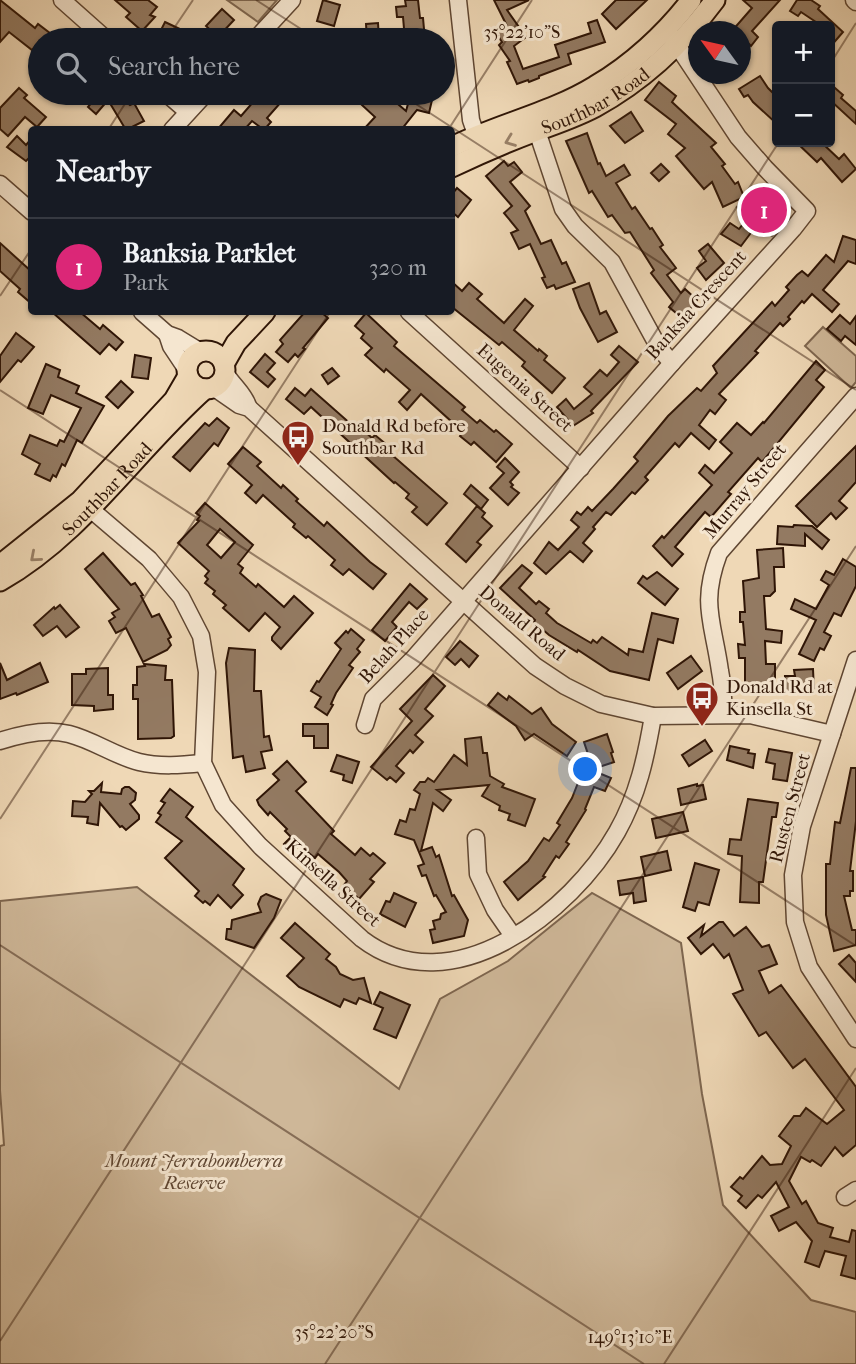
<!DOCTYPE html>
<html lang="en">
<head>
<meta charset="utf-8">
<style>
  :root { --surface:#171b24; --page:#20242c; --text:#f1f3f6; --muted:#9ea1a6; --line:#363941; --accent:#db2777 }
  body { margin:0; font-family:"IM FELL French Canon",serif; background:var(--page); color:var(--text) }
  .controls { position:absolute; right:21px; top:21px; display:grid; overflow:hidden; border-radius:7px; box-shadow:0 2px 5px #0004 }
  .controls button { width:63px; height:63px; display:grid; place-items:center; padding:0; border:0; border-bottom:2px solid var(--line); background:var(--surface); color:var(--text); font:35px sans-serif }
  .compass { position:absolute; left:688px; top:21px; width:63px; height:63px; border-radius:50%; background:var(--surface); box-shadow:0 2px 5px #0004; rotate:303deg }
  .you { position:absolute; left:586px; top:770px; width:24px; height:24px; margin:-18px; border:5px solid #fff; border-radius:50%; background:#1a73e8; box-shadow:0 0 0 10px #1a73e833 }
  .badge { display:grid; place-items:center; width:46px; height:46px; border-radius:50%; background:var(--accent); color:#fff; font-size:23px; font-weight:700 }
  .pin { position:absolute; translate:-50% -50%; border:4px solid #fff; box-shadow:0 2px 7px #0006 }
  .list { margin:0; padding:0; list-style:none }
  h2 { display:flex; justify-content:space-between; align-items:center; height:91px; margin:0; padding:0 28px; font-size:30px }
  h2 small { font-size:23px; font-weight:400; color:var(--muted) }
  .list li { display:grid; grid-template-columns:46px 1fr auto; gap:21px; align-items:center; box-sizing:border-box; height:98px; padding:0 28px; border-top:2px solid var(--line) }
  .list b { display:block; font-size:26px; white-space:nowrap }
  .list p { margin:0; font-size:23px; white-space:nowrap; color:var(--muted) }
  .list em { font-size:23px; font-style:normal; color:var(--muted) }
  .icon { flex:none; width:38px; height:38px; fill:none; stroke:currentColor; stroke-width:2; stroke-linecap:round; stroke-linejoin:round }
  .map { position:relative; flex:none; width:856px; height:1364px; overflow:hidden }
  .search { position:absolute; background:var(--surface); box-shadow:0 2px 5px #0004; left:28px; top:28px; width:427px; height:77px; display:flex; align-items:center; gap:18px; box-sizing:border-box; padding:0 24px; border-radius:38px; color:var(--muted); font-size:26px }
  .panel { position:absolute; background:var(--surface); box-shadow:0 2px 5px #0004; left:28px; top:126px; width:427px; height:189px; border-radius:7px }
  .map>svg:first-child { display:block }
</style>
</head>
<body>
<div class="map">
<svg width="856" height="1364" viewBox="0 0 856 1364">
  <rect width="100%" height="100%" fill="#efd8b6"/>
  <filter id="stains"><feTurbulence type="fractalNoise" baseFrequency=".00286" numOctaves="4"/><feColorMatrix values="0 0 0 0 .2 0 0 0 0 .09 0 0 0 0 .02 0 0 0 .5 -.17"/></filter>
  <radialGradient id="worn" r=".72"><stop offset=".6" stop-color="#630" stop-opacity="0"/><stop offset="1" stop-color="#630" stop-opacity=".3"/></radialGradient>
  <g fill="#ceb798" stroke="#7e664f" stroke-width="2">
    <path d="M227,0H277L258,22Z"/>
    <path d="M768,187L783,203L789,213L786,221L772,236L737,207Z"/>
    <path d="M823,327L856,356V382L851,388L805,346Z"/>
    <path d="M137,887L399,1089L440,999L508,961L592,893L681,943L702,1094L723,1205L811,1300L856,1312V1364H0V1146L4,1145L0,1090V901Z"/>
  </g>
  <g fill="#937a62" stroke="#2f1506" stroke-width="2" fill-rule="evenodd">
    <path d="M0,0L35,28L38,24L59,40H40L32,50L9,32L0,42Z"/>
    <path d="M115,0H148L157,7L150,15L155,17L142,31L126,17L130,13Z"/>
    <path d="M323,0L340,5L334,26L317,21Z"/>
    <path d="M405,0H418L420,18H423L425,40H405L403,17H397L396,7L406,6Z"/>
    <path d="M494,0H529L507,10L526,37L514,46L523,69L559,57L555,45L591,33L588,23L597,20L605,42L568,54L571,64L539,76V78L529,82L528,80L517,84L507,62L510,61L499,45L502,42L496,33L507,26Z"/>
    <path d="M616,0H647L616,29L602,14Z"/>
    <path d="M743,0H780L752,31L758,37L751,46L748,43L740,51V32H731L752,8Z"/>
    <path d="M797,0H811L820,6L818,9L843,32L830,47V26H822L801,12L798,16L790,11Z"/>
    <path d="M222,9L234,20L218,37L206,26Z"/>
    <path d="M165,22L182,30L177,40H156Z"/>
    <path d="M378,23L379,40H367L366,24Z"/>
    <path d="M760,76L768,88L777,97V124L753,102L748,95L744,97L739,89Z"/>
    <path d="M659,82L676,96L672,102L716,143L711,147L725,164L722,166L735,184L738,182L744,197L723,207L712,182L704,189L676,156L685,148L668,134L676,124L645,100Z"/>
    <path d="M19,88L27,95L24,98L46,117L37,127L25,117L8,136L0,129V108Z"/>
    <path d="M835,88L843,95L841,98L856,111V124L830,100V94Z"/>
    <path d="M83,93H115L130,105L134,103L144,121L126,130L108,100L96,114L88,107L93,101Z"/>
    <path d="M261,93H289L267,118L271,122L264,130L252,121L244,130H217L234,110L241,116Z"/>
    <path d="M349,93H385L406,111L411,93H423L422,97L432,100L429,113L417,110L401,130H363L375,117Z"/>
    <path d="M631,112L643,131L625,143L610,126Z"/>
    <path d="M587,133L598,164L600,163L606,176L624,165L630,175L616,183L632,209L635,207L650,229L652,228L663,245L660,247L676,268L667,275L681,293L685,289L697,300L685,316L682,318L669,307L673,302L651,273L654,270L630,232L625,233L612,215L608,217L592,191L589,193L566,141Z"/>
    <path d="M17,136L26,145L32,138V155L26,161L7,147Z"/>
    <path d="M796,142H821L839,159L844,154L856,169L842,182L821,158L817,162Z"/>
    <path d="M504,161L508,166L514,162L522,172L510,182L530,206L525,211L541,244L551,240L562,264L566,262L575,282L556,289L554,285L547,288L542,278L545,277L530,244L519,249L511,233L518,230L504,213L512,206L486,176Z"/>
    <path d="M661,164L669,172L659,181L651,173Z"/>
    <path d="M457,188L471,200L458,217L452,212V194Z"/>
    <path d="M747,219L756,226L741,246L721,234L730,223L739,229Z"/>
    <path d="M843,236L856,240V264L848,261L823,290L839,304L832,312L812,294L804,303L802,301L788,317L790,319L783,326L780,323L755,351L758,353L719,394L726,400L715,414L710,410L699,425L716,440L709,449L691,433L679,447L675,443L645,477L648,480L635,494L632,492L611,515L606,512L593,527L595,529L583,543L592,551L583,562L570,551L546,574L534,563L549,542L558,550L579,527L571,520L577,512L581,515L588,507L592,511L613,489L638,461L634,457L668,416L697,388L701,391L717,373L713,366L772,302L775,306L789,290L786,287L797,275L802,271L808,276L826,255L834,262Z"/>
    <path d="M0,243L32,272V304L18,292L20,289L0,271Z"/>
    <path d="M708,244L724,263L706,280L697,268L706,261L699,251Z"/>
    <path d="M452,282L462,291L469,283L482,294L477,299L504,323L525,299L533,306L514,330L538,351L539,349L547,356L544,360L565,378L552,393L522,366L525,362L502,342L499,345L452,307Z"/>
    <path d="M589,283L600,314L606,311L617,332L598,342L580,308L573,289Z"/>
    <path d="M52,312H80L100,329L103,325L123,342L116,350L109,344L100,354Z"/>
    <path d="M305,312H321L328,318L303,348L305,349L298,357L295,354L288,362L276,352L283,344L280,340Z"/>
    <path d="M366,313L397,342L394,346L465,407L462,410L477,423L480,420L494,432L496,430L512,444L496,462L474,442L471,445L460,436L463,432L421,394L407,410L399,402L410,390L386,369L384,372L365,355L372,348L361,338L364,334L355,326Z"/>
    <path d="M840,315L850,324L856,316V345L845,336L841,341L827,329Z"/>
    <path d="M16,333L34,347L21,362L18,360L0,382V356Z"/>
    <path d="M619,346L638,362L591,411L593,413L573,426L557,407L566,399L574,409L592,394L584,387L600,370L607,376L619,362L611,355Z"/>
    <path d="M265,354L275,363L267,372L275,379L268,387L250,372Z"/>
    <path d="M135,355L151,358L148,379L132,377Z"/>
    <path d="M816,361L825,370L816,380L824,387L762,462L758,458L728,492L731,494L711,517L705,512L675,547L683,554L672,566L653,546L662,536L664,538L712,485L699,473L705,465L714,473L732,453L720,442L737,423L751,435L763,422L764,423Z"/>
    <path d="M46,364L60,370L58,377L79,386L76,393L104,406L82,443L77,440L65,466L62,464L56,477L53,475L50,481L35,474L40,464L22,454L30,435L57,446L60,440L64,442L81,408L51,395L43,414L28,408Z"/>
    <path d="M332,368L339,376L328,384L322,375Z"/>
    <path d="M121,381L133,392L118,408L106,397Z"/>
    <path d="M295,388L305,396L311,389L353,426L356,423L372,438L375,435L387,445L384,448L447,503L427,525L412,512L417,507L406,498L409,494L395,482L394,483L311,407L304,414L286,399Z"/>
    <path d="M217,418L229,428L218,446L214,443L190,471L173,457L205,423L209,426Z"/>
    <path d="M856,446V482L839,501L847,508L836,519L831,513L817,527L796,506Z"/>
    <path d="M243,447L261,462L257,466L281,488L283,485L298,499L296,501L324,526L327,522L370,562L386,574L373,589L349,569L343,575L331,565L335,560L308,536L306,538L293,527L295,524L263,495L256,503L245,493L252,485L228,464Z"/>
    <path d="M505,458L519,472L510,482L513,485L511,487L519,493L508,505L490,488L504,473L497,467Z"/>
    <path d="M471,485L488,500L481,509L464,494Z"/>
    <path d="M205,503L253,545L238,564L243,568L240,573L256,587L258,584L284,607L294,596L313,613L281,649L272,640V637L280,627L265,613L249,631L223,608L226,605L213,594L215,591L205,583L208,579L205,576L209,571L178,543L199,521L197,520L200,516L196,513ZM220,529L235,542L221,558L207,545Z"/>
    <path d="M477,506L485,513L482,517L492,526L477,542L481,545L466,562L446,544Z"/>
    <path d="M794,525L812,526L829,540L822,549L805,534V546L777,544L778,526L793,527Z"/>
    <path d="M783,548L784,567H774L775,591L770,596H764L766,629L782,631L781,643L765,641L766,664H775V684H745V658H739L738,644L745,645L743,622H740V612H745L743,581L759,578L757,550Z"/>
    <path d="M103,553L131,585L135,583L143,595L141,596L152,617L159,614L171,637L168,639L171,645L167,650L143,662L126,628L116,633L109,621L115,617L112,613L119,609L85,569Z"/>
    <path d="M843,559L856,567V586L841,616L834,613L824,632L831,636L824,650L820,648L814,661L799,654L816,620L791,609L795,599L816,609L829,585L821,580L826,571L834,575Z"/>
    <path d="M522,565L532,573L519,588L536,604L539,601L549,609L546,613L557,623L591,643L593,640L597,643L602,637L628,655L629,649L643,652L652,613L678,619L673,643L658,639L649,680L610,671L578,650L577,652L549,635L534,622L535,620L500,588Z"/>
    <path d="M657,572L678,589L665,605L638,583L643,576L647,579Z"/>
    <path d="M410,584L427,599L417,609L409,602L392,622L397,627L385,641L372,630Z"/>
    <path d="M60,605L79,627L66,637L57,626L43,636L34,625L54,607L55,609Z"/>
    <path d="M351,629L364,640L357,649L360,652L349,665L353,668L336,693L331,704L333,705L327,715L315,707L321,697L311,691L317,681L319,682L341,649L335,643L346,631L348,633Z"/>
    <path d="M460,641L478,656L469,667L461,659L455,665L446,657Z"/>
    <path d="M229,648L255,650L254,691H261L264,737L269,736L272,750L261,752L265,768L246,772L243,756L233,758L226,663Z"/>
    <path d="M691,656L702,671L678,689L667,673Z"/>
    <path d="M0,663L7,680L40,663L48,682L17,695L16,693L0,699Z"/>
    <path d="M144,664L166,666L165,680H172L174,736L171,738L138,739V699H133V685H137V667L145,666Z"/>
    <path d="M108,668V695H113V709L94,711V706L72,705V674H86V669Z"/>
    <path d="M813,669L814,691H786L785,676H795L794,670Z"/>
    <path d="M433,675L445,686L425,709L433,716L415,735L423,742L413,753L410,750L396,766L404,773L396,782L390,777L387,780L371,767L412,721L400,709Z"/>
    <path d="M498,693L507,700L509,696L532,714L541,708L552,724L576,742L567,756L534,734L525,740L516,726L488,705Z"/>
    <path d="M303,724H328V748H314V736H303Z"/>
    <path d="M607,734L613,752L611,753L614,762L593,769L584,742Z"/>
    <path d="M481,737L483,753H487L490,776L504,784L502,787L535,799L525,826L508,820L510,814L499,810L500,806L482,796L489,785L437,790L451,800L443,811L433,803L421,851L432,847L436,857L439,855L452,896L454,895L468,920L464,936L433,943L430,930L435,929L433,921L440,919L441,914L446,912L436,895L434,896L426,875L422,876L418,866L424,864L414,840L395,834L400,820L406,822L410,809L415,810L420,794L414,790L420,782H425L428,778L434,782L454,755L467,765L465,739Z"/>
    <path d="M705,740L712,751L689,766L682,755Z"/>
    <path d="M730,746L749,750L748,753L755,754L753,768L727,760Z"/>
    <path d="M769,749L792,753L787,781L773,779L775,764L766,762Z"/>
    <path d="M337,755L359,762L352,783L343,780L344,775L331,771Z"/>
    <path d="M287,761L306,782L296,791L334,831L331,834L355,855L361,848L370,856L373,853L385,863L370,879L374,882L359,899L344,885L347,881L339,872L318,854L315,858L299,845L292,852L284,844L291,837L285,831L287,829L270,812L268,815L259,805L257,800L279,780L273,774Z"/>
    <path d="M851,768H856V821L850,871H853V891H850V896H844L852,930H856V945L834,951L826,915V864H830L835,822L840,823Z"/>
    <path d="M583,770L595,775L594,771L611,778L605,791L594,787L585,809L586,810L566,842L569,844L559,858L556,856L543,876L545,877L518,900L504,882L528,861L544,838L549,841L560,825L557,823L572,798Z"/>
    <path d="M102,783L101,792L121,794L122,789L125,787H129L136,793L135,800L130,804L139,815V819L126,830L122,826L120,827L100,803L98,825L87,823L88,817L72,816L73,801L85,802L92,794L89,791H94Z"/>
    <path d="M697,784V786L703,785L706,799L681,805L678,789Z"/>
    <path d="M170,789L193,807L186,817L244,869L233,885L243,895L231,908L218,895L210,905L205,901L203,903L195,896L199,891L165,858L182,841L156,822L161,815L158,813L165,803L161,801Z"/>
    <path d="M748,799L778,803L776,817H772L763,882H759V903L740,902L742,856L728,854L730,839L741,840Z"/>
    <path d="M683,812L688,831L656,838L652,819Z"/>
    <path d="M667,851L671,870L645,876L641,857Z"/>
    <path d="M695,863L719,870L709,905L698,902L695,911L683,907Z"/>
    <path d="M643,877L646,901L634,903L633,893L620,895L618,881Z"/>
    <path d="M394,893L416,903L405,927L380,914L386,901L390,902Z"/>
    <path d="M266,894L281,900L274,918L254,948L226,939L227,929H231L232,920L261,912L258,904L261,897Z"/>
    <path d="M719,922H723L734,936L746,927L762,947L769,945L777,964L759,971L769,993L781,985L856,1087V1145L843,1156L835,1147L821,1166L812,1160L810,1162L801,1157L789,1181L802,1204L806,1201L818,1223L833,1228L830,1237L849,1242L852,1230L856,1231V1279L841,1275L846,1256L825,1251L819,1267L805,1262L812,1241L796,1222L779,1231L771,1216L789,1207L776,1182L762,1198L758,1195L746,1208L738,1201L742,1196L731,1187L740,1177L743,1179L762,1156L770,1165L782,1164L791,1146L779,1136L794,1116H800L806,1108L827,1124L844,1110L805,1059L793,1068L766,1032L759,1036L733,994L743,990L729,954L724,958L713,944L701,954L688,938L704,925L701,936Z"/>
    <path d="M295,923L330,954L326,959L336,967L340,974L353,980L364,978L371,1003L359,998L356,1004L344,999L340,1007L299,987L287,976L304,958L281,938Z"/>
    <path d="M849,955L856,963V982L839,964Z"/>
    <path d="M380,992L410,1005L396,1038L374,1029L383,1008L374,1004Z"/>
  </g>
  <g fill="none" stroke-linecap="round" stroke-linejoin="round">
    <defs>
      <g id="minor">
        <path d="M62,0L107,40"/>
        <path d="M458,0L471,120L480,146"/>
        <path d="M854,0L856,2"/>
        <path d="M255,40L292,0"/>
        <path d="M166,93L188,112"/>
        <path d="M172,130L206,93"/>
        <path d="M537,131L563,209L575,226L612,262L659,348L672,363"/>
        <path d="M0,184L32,212"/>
        <path d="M142,312L167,334L178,338L201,352"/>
        <path d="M409,312L581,468"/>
        <path d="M167,334L171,346L187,370"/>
        <path d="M224,371C231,384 244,393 248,406"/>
        <path d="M213,387L239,405L249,408L535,666L565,686L601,704L653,716L750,715L832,734"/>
        <path d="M81,501L149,559L181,597L201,636L207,672L203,763L223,805L260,846L362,939C451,1007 572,912 617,832C638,795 646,757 653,716"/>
        <path d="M856,660L802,826L793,875L795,922L809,967L856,1039"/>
        <path d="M724,714C723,700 723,685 720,671C713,621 700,604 719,553L856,396"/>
        <path d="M365,725L373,699L413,659L672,363L793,229L807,211L765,168L738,137L671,36"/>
        <path d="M0,741C21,734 46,728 69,734C93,740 115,756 139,762C160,767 182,765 203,763"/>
        <path d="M476,838L478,874L495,910L513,936"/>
        <path d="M845,1197L856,1190"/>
      </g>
      <g id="major">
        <path d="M452,147C498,124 551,113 595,86C631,65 666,33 691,0"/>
        <path id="s1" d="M452,167C479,154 507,142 536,131C556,124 576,117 595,107C643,81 683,43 715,0"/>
        <circle cx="206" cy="370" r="19"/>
        <path d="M224,364L236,343L265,312"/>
        <path d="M0,565L80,501L174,400L188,376"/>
        <path id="s2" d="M0,581C83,534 135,451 205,389"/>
      </g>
    </defs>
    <use href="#minor" stroke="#5f4632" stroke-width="19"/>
    <use href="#major" stroke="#2f1506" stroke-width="23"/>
    <use href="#minor" stroke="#f5e6d0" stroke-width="16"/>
    <use href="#major" stroke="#efd8b6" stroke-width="19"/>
  </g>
  <defs><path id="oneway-chevron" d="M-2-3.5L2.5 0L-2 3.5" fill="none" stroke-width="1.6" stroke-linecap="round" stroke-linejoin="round" transform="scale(1.75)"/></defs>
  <g stroke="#998067">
    <use href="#oneway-chevron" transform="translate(510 141) rotate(159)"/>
    <use href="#oneway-chevron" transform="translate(35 557) rotate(139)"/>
  </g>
  <path fill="none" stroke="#2f1506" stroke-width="2" stroke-opacity="0.45" d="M256,0L318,40M166,40L193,0M830,64L856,23M399,93L856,390M108,130L132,93M448,130L532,0M0,296L32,248M0,390L856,946M0,819L330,312M0,945L644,1364M0,1341L779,142M325,1364L856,546M664,1364L856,1068"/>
  <defs>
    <symbol id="bus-pin" viewBox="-11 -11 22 30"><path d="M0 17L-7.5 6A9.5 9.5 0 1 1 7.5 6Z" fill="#8f2418" stroke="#f5e6d0"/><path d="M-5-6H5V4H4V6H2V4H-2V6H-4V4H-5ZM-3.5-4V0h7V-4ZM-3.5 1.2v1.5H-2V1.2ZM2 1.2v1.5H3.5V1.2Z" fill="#fff"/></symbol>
  </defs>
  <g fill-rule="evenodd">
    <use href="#bus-pin" x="279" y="418" width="38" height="52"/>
    <use href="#bus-pin" x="683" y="679" width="38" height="52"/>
  </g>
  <g text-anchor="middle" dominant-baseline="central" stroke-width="6" stroke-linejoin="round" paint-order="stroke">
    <g font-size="19" fill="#2f1506" stroke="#f5e6d0">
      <text stroke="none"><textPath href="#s1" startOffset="158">Southbar Road</textPath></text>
      <text transform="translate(696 305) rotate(-48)">Banksia Crescent</text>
      <text transform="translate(525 388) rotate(42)">Eugenia Street</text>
      <text stroke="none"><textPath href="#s2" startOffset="142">Southbar Road</textPath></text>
      <text transform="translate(745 491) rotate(-50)">Murray Street</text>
      <text transform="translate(522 623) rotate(40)">Donald Road</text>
      <text transform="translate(394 646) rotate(-48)">Belah Place</text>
      <text transform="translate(790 808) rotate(-75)">Rusten Street</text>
      <text transform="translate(333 883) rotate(42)">Kinsella Street</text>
    </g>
    <g font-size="19" fill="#2f1506" stroke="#f5e6d0" text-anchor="start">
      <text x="322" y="426">Donald Rd before<tspan x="322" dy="22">Southbar Rd</tspan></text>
      <text x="726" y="687">Donald Rd at<tspan x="726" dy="22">Kinsella St</tspan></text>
    </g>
    <g font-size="19" font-style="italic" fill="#5f4632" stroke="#f5e6d0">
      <text x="194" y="1161">Mount Jerrabomberra<tspan x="194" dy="22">Reserve</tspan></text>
    </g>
  </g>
  <g font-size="18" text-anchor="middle" fill="#2f1506" stroke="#f5e6d0" stroke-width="6" stroke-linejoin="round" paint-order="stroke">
    <text x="522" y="38">35°22'10"S</text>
    <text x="334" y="1338">35°22'20"S</text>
    <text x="630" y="1343">149°13'10"E</text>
  </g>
  <rect width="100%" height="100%" filter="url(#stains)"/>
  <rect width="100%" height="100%" fill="url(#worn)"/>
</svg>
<div class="controls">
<button>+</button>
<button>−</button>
</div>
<svg class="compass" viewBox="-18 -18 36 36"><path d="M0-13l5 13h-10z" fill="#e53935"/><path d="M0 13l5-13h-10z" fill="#9ea1a6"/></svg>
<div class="you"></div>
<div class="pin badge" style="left:764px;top:210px">1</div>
<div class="search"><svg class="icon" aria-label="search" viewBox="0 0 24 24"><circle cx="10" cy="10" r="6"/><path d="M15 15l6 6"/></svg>Search here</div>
<section class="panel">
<h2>Nearby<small></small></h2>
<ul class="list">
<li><span class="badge">1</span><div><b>Banksia Parklet</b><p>Park</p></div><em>320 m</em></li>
</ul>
</section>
</div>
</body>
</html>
